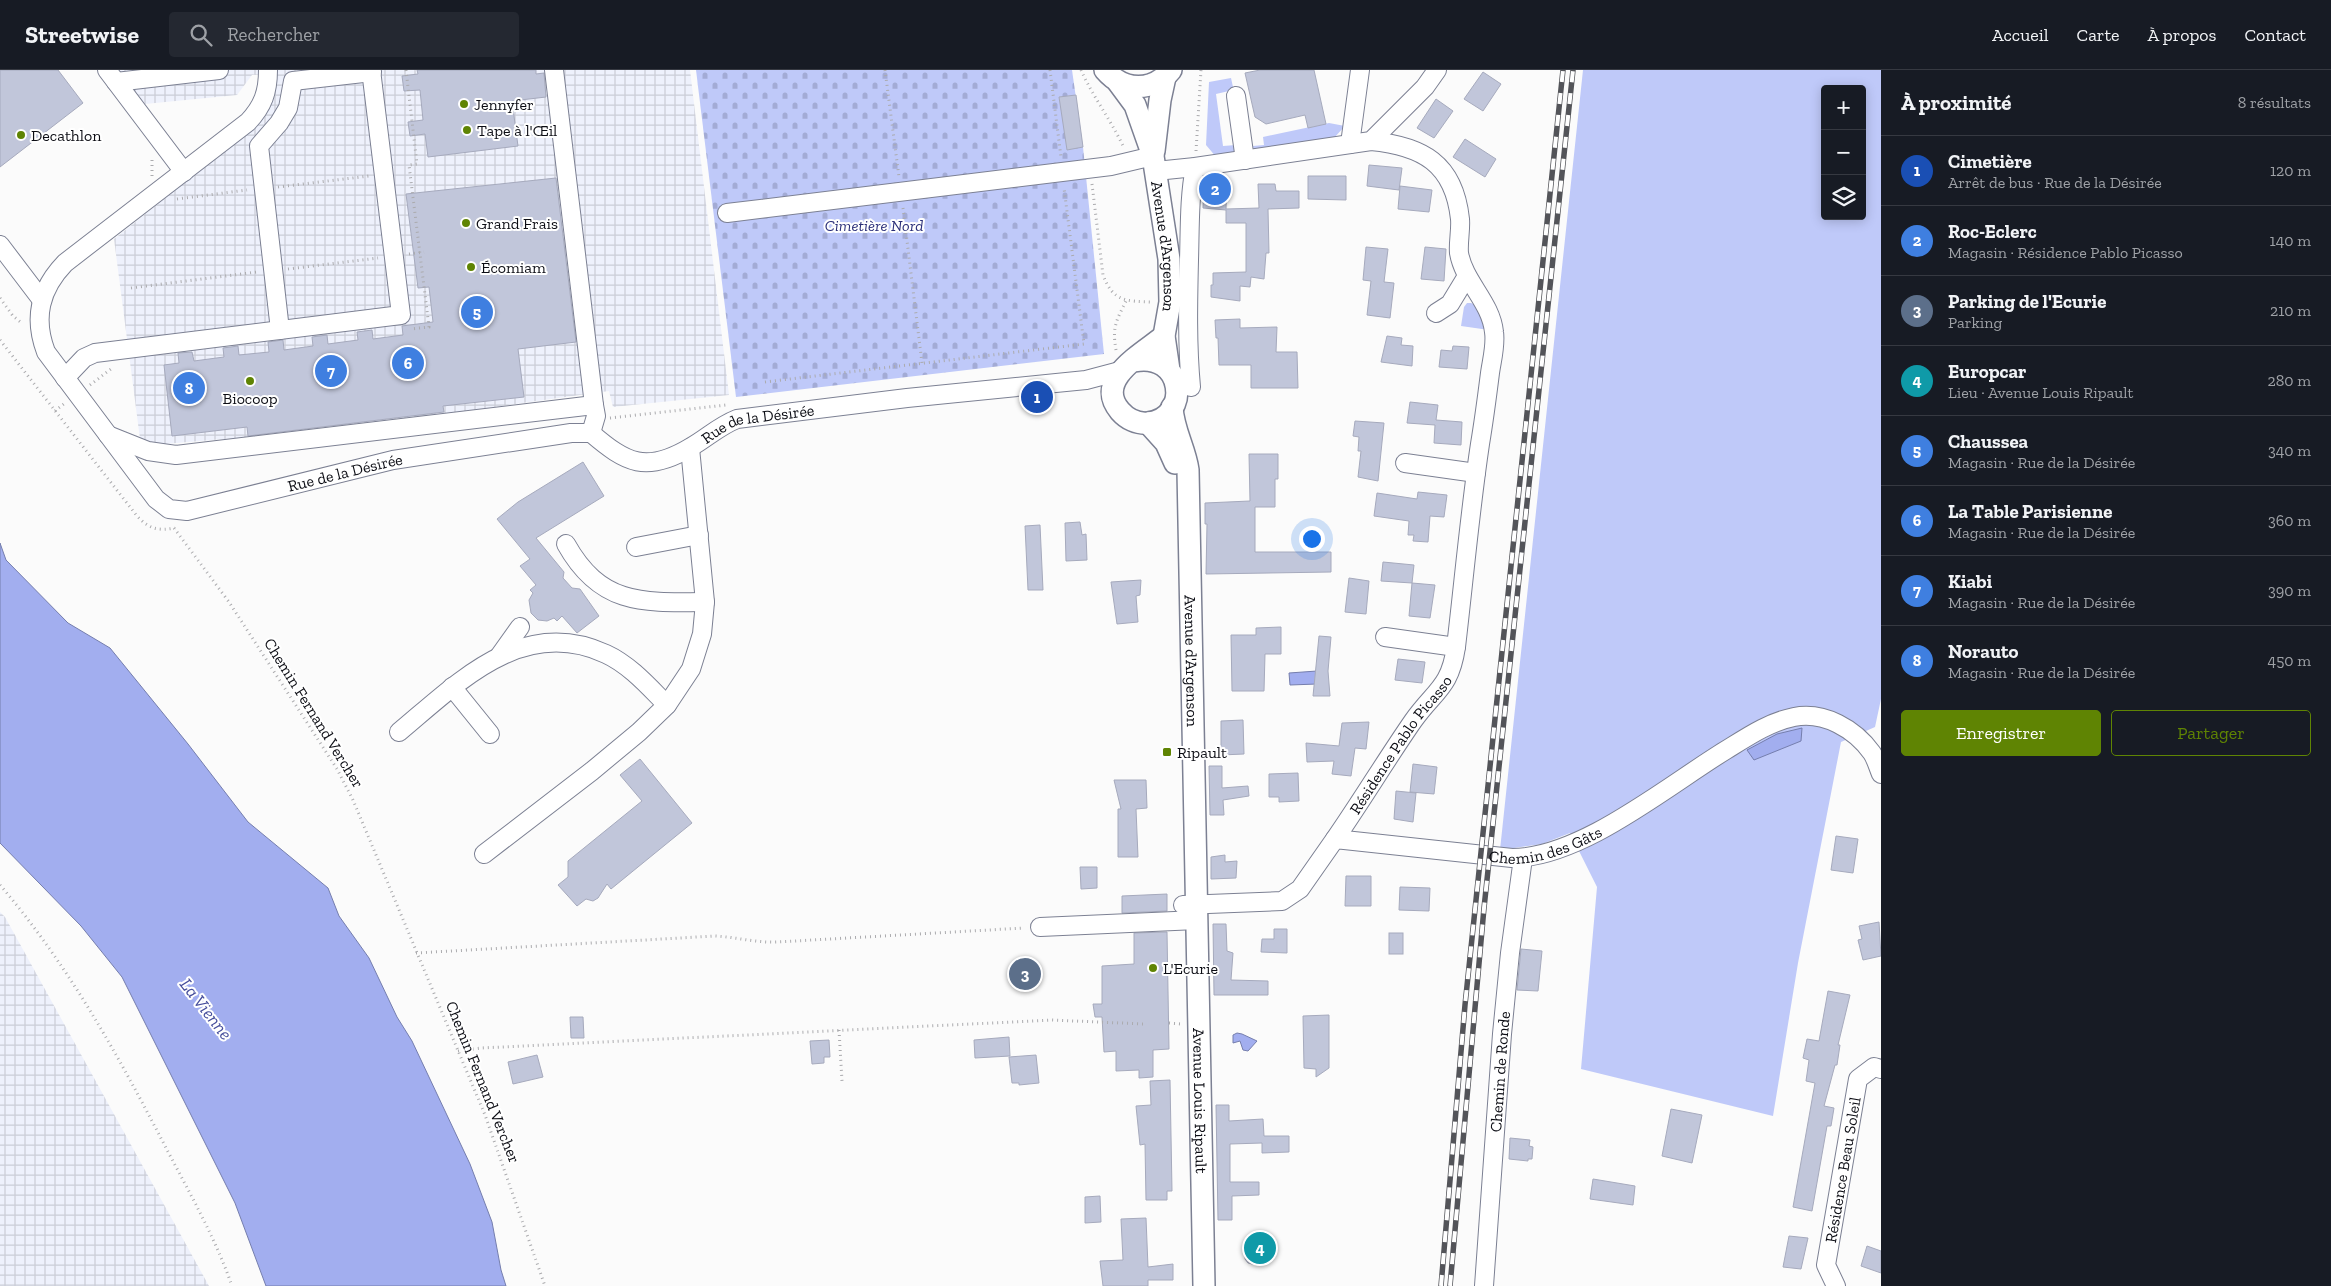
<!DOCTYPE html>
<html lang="fr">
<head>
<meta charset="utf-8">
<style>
  :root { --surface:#171b24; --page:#242831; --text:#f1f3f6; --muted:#9ea1a6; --line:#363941; --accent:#5f8403 }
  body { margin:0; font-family:"Zilla Slab",serif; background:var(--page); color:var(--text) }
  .controls { position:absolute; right:15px; top:15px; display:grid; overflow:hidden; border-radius:5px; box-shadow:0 2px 12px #0003 }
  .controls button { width:45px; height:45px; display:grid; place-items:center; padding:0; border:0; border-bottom:1px solid var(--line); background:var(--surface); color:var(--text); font:25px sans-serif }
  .you { position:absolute; left:1311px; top:468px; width:18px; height:18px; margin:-12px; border:4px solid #fff; border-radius:50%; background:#1a73e8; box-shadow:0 0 0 8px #1a73e833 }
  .badge { display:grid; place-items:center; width:32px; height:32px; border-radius:50%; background:var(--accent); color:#fff; font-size:16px; font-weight:700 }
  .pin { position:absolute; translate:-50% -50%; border:2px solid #fff; box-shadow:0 1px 5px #0006 }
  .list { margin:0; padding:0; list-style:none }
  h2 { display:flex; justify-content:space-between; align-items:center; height:65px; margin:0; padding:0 20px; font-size:21px }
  h2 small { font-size:16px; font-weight:400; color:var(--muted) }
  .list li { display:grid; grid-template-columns:32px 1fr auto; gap:15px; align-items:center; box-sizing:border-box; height:70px; padding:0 20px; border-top:1px solid var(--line) }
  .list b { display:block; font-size:19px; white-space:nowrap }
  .list p { margin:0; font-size:16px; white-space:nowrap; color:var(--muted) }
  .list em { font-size:16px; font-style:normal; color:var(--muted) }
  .actions { display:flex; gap:10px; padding:15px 20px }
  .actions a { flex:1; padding:11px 0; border:1px solid var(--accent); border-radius:5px; text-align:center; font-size:18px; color:var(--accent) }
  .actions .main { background:var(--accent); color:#fff }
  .icon { flex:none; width:28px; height:28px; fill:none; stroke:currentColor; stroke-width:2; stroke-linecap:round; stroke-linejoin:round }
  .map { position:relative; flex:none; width:1881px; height:1216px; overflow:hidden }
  header { display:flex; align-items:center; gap:30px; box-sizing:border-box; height:70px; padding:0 25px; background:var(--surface); border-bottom:1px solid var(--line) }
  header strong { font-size:24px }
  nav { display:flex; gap:28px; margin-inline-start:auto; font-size:18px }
  .search { width:350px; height:45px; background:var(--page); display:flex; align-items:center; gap:12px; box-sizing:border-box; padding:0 18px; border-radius:5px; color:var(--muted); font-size:19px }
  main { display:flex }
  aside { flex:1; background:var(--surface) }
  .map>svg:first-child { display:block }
</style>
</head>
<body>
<header>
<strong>Streetwise</strong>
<div class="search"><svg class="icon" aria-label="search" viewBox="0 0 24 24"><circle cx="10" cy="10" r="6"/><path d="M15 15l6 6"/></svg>Rechercher</div>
<nav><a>Accueil</a><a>Carte</a><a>À propos</a><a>Contact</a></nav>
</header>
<main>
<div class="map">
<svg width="1881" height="1216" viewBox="0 0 1881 1216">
  <defs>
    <pattern id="industrial-grid" width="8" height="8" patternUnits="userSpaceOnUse" patternTransform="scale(1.25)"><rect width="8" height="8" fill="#eef1fc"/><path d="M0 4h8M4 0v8" fill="none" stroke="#cbcdd7"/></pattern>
    <pattern id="cemetery-stones" width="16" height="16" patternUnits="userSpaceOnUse" patternTransform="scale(1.25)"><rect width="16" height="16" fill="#bfc9f9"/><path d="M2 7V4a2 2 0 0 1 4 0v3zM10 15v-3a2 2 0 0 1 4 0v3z" fill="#a3abd5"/></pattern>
  </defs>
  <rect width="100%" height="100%" fill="#fbfbfb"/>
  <g fill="url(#industrial-grid)">
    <path d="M119,0H690L729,325L613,337L609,321L444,344L248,367L153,375L140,369L114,169L251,60L267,43L275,25L276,4L252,5L237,25L145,34Z"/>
    <path d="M0,842L5,847L209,1216H0Z"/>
  </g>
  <g fill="#bfc9f9" fill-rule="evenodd">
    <path d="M1583,0H1881V629L1875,657L1841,672L1798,893L1773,1046L1581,999L1597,817L1570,763L1542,774L1500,780ZM1825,19H1862V146H1825Z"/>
    <path d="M1231,8L1233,17L1229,21L1216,24L1223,76L1236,75L1237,83L1217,88L1206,75L1209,12Z"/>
    <path d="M1329,53L1345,56L1333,69L1254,81L1253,76L1264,75L1263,67Z"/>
    <path d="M1467,233H1471L1475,235L1489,260L1461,256L1464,237Z"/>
  </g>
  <path fill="url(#cemetery-stones)" d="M696,0H1072L1083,77L1104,284L736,327Z"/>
  <g fill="#a2aeef" stroke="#757ead">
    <path d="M0,473L6,490L68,553L110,578L188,674L248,752L328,818L339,846L369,888L397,947L412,971L470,1094L492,1152L501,1200L506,1216H266L235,1133L122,907L81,856L0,773Z"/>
    <path d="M1317,601V614L1290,615L1289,603Z"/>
    <path d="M1802,658L1801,671L1754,690L1747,680L1777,664Z"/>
    <path d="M1237,963L1242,964L1257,971L1248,981L1243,980L1240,971L1233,973V965Z"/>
  </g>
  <g fill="#c1c6da" stroke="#a6aabd">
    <path d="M0,0H58L83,33L0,97Z"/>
    <path d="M417,0H536V4L544,3L546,27L512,31L518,76L428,87L425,64L410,66L408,52L423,50L420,20L404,21L402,6L418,4Z"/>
    <path d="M1260,0H1314L1326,54L1308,58L1305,45L1266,54L1255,47L1245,3Z"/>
    <path d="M1483,2L1501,14L1483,41L1464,29Z"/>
    <path d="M1076,25L1083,77L1067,80L1059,27Z"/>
    <path d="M1436,29L1453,41L1434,68L1417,58Z"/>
    <path d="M1465,69L1496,89L1485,107L1453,87Z"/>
    <path d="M1369,95L1402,98L1399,120L1367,116Z"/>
    <path d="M1308,106H1346V130L1308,129Z"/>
    <path d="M556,108L576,272L518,279L524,327L443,336L444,342L248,366L247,357L172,366L164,295L179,293L178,283L192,282L194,291L224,287L223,278L238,276L239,285L269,282L268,272L283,270L284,280L313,276L312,267L327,265L328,274L358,270L357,262L372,260L373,269L403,265L402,256L433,252L429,217L418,218L406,124Z"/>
    <path d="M1204,108H1227L1226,139L1259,138L1258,114H1275L1276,121H1299V138L1268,139L1269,183H1266L1264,209L1251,207L1250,217L1240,216V231L1211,227V215H1213V203L1246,202V153H1226V140L1203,138Z"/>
    <path d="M1400,116L1432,120L1429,142L1398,139Z"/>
    <path d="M1366,177L1388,179L1384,212L1394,213L1390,248L1367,245L1371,211L1363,210Z"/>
    <path d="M1425,177L1446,179L1444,211L1421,209Z"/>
    <path d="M1240,249V258L1277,257L1276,282H1297L1298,318H1251V295H1219L1218,268H1216L1215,250Z"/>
    <path d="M1387,266L1402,268L1401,275L1413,276L1412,296L1381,292Z"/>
    <path d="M1453,276L1469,277L1467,299L1439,297L1441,280L1452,281Z"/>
    <path d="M1410,332L1438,335L1436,350L1462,352L1461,375L1434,373L1435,355L1407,353Z"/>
    <path d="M1355,351L1384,353L1378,411L1358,407L1361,381H1358L1359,367L1353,366Z"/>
    <path d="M1249,384H1278V409H1275V437H1255V482H1331V502L1206,504L1207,454H1205V433L1250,431Z"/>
    <path d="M583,392L604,426L536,468L564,502L563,508L572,518L580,519L599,546L577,563L562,546L557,551L554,548L547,551L538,550L531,543L529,530L533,523L530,520L536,515L520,496L530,489L497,449L518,432Z"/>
    <path d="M1418,422L1447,425L1444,447L1430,446L1428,472L1413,471L1414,465H1408L1409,451L1374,446L1377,423L1417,429Z"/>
    <path d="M1080,452L1082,465L1086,464L1087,490L1066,491L1065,453Z"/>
    <path d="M1040,455L1043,520H1028L1025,456Z"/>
    <path d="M1383,492L1414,495L1412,513L1381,511Z"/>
    <path d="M1349,508L1369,511L1366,544L1345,542Z"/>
    <path d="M1141,510L1140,525L1136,526L1138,552L1117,554L1111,512Z"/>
    <path d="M1412,513L1435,515L1430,548L1409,546Z"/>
    <path d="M1281,557V584H1265L1264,621H1232L1231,565H1256V558Z"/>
    <path d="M1319,566L1331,567L1328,601L1330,626H1313Z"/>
    <path d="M1398,589L1425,592L1422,613L1395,610Z"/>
    <path d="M1243,650L1244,684L1221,685V651Z"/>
    <path d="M1369,652L1366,679L1355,678L1351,706L1332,704L1334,691L1307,692L1306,673L1339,676L1342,653Z"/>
    <path d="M640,689L692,753L611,819L607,814L598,828L593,831L586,829L577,836L558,815L568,807V791L642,731L620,705Z"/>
    <path d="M1413,694L1437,697L1434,724L1410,722Z"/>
    <path d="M1209,696H1222V718L1248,716L1249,726L1223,730L1224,745H1210Z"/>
    <path d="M1298,703L1299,731L1279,732V727H1269V704Z"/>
    <path d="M1114,710H1146L1147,738L1136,739L1138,787H1118V739H1121Z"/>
    <path d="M1396,721L1416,723L1413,752L1394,749Z"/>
    <path d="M1836,766L1858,769L1853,803L1831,800Z"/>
    <path d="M1225,785V792L1237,791L1236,808L1211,809V787Z"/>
    <path d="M1080,797H1097V818L1081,819Z"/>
    <path d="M1346,806H1371V836H1345Z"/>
    <path d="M1400,817L1430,818L1429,841L1399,840Z"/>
    <path d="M1167,824V841L1122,843V826Z"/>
    <path d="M1879,852L1881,886L1863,890L1858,870L1862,869L1859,856Z"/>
    <path d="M1213,854H1226L1227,881L1233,883L1231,910L1268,911V925H1214Z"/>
    <path d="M1274,859H1287V883L1261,882L1262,869H1274Z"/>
    <path d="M1167,862L1169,979L1153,980V1007L1139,1008V1000L1116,1001V981L1104,982L1102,947H1095L1093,934H1102V896L1134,894V863Z"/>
    <rect x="1389" y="863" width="14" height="21"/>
    <path d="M1521,879L1542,881L1538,921L1517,920Z"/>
    <path d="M1828,921L1850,925L1838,975H1840L1837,995H1835L1824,1036L1834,1038L1831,1056H1827L1812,1141L1793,1137L1815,1013L1806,1011L1809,990L1803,988L1807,969L1819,971Z"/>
    <path d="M1329,945V998L1316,1007V999L1304,998L1303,946Z"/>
    <path d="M570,947H583L584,968H571Z"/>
    <path d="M1009,967L1010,986L975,988L974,970Z"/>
    <path d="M829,970L830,987H824V993L812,994L810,971Z"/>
    <path d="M537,985L543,1007L513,1014L508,992Z"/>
    <path d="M1036,985L1039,1013L1019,1015V1013H1012L1009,987Z"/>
    <path d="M1170,1010L1172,1121H1167V1130H1146L1145,1074L1140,1075L1136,1036L1151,1035L1150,1011Z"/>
    <path d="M1216,1035H1229V1051L1263,1049L1264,1066H1289V1082L1262,1083V1073L1230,1074V1112H1259V1125L1232,1126V1150H1218Z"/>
    <path d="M1671,1039L1702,1045L1692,1093L1662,1086Z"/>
    <path d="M1510,1068L1530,1070L1529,1076L1533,1077L1532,1089H1528V1091L1509,1089Z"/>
    <path d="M1593,1109L1635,1116L1633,1135L1590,1129Z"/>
    <path d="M1100,1126L1101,1152L1085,1153V1127Z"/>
    <path d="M1146,1148L1148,1197L1173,1194V1210H1148V1216H1103L1100,1191L1123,1190L1121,1149Z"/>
    <path d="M1789,1166L1808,1168L1801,1199L1783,1197Z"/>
    <path d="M1245,1169H1275V1187L1265,1186L1257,1195L1248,1193L1245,1189Z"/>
    <path d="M1867,1176L1881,1181V1203L1861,1196Z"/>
  </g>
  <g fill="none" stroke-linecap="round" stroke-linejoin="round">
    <defs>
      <g id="minor">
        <path d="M107,0L184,102"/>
        <path id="s1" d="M268,0C268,22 263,36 248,52L65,193C40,219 33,248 46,282L156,429L169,439L187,441L393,390L571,363H591C626,393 646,404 691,377C707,368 719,356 737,349L907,328L1086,310L1120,301"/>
        <path d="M554,0L594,335"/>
        <path d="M116,12L219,0"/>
        <path d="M1236,26L1245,90"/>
        <path d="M1350,74L1360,0"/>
        <path d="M1156,101L1195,97L1371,71L1425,17L1437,0"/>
        <path d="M727,143L1111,96L1153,86"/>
        <path d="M0,175L41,229"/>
        <path d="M1436,243L1450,234L1467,206"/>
        <path d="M280,260L259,76L279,53L288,38L293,11L372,2"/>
        <path d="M65,308L84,288L95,283L401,245L371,0"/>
        <path d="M1191,317C1187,274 1188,232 1189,190C1190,158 1189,128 1195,97"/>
        <path d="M108,365L148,381L176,385L594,335L596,346L591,363"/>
        <path d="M1405,393L1476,403"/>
        <path d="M566,474C600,535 642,533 705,532"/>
        <path d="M636,477L699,465"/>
        <path d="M1385,567L1456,577"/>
        <path d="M500,585L520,557"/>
        <path d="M452,617L490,664"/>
        <path d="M399,662C458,613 522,545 606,584C630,595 649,617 667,635"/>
        <path id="s2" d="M1335,769C1362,730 1386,690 1413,651C1435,620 1450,618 1456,577C1464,509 1470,441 1480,374C1484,350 1487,327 1490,303C1492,289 1496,275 1494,262C1491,232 1464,212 1459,183C1458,172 1461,160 1460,149C1454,93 1422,76 1371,71"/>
        <path d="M484,784L592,701L639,662L667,635L691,599L702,564L705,532L690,378"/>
        <path id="s3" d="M1183,835L1282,831L1300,819L1335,769L1512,788C1581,788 1667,716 1726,680C1747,667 1769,652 1794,647C1824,641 1855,659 1872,683C1876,689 1878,697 1881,704"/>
        <path d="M1040,857L1197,850"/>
        <path id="s4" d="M1484,1216L1502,964L1510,883L1523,788"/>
        <path id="s5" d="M1836,1216L1826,1195L1858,1009L1874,997L1881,999"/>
      </g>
      <g id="major">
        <path d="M1105,0C1124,22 1153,22 1171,0"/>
        <path id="s6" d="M1118,12L1135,35L1153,86L1169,189L1170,232L1164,266L1169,300"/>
        <path d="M1154,81L1160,30L1165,7"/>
        <path d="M1134,291C1184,281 1192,348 1148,353C1137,354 1127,349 1120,341C1093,309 1144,283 1164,266"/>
        <path id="s7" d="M1172,337C1173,360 1185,378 1188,400L1204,1216"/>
        <path d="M1148,353L1166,373L1175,393"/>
      </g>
    </defs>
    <use href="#minor" stroke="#7c8093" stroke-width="20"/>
    <use href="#major" stroke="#7c8093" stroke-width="24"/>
    <g stroke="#ababae" stroke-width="3" stroke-dasharray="1 4" stroke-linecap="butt">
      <path d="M406,0L417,94L409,95L429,257L411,259"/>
      <path d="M885,0L899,107"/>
      <path d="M1050,0L1061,87"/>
      <path d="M1081,0C1093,27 1111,50 1124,78"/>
      <path d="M1196,81L1201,0"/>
      <path d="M152,106V87"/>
      <path d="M1092,114L1103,205C1113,232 1126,231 1152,232"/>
      <path d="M278,117L369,106"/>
      <path d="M177,129L247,120"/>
      <path d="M903,138L922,293"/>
      <path d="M409,184L424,182"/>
      <path d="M288,199L378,188"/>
      <path d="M131,218L257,202"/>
      <path d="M0,228L13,246L23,254"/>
      <path d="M0,270L137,446C149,459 158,461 175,458"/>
      <path d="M1116,280C1112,258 1116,251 1126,231"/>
      <path d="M765,312L1084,274L1064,118"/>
      <path d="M90,315L111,299"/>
      <path d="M55,341L65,333"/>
      <path d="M610,348L726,335"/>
      <path d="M174,458L229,532L337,699L353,730L485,1045L545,1216"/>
      <path d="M0,815C67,893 118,985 165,1076C189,1122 215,1167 232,1216"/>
      <path d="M416,883L715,866C736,867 756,873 777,872L1024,858"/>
      <path d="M1169,953L1181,954"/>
      <path d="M839,960L842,1011"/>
      <path d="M458,981L481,978L1052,950L1143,954"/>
    </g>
    <use href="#minor" stroke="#fff" stroke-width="18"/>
    <use href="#major" stroke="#fff" stroke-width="21"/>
    <defs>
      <g id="rail">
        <path d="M1441,1216L1465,935L1563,0"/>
        <path d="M1450,1216L1484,838L1573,0"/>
      </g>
    </defs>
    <use href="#rail" stroke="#535459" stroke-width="5.5"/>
    <use href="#rail" stroke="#fff" stroke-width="4" stroke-dasharray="11" stroke-linecap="butt"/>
  </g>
  <g fill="#5f8403" stroke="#fff" stroke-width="2">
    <circle cx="464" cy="34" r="5"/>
    <circle cx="467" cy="60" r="5"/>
    <circle cx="21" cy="65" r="5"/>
    <circle cx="466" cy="153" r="5"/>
    <circle cx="471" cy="197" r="5"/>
    <circle cx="250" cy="311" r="5"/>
    <rect x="1162" y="677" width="10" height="10" rx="2.5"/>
    <circle cx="1153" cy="898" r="5"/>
  </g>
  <g text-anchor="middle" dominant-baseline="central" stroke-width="4" stroke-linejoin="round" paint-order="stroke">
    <g font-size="16" fill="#0c0d14" stroke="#fff" text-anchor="start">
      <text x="474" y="34">Jennyfer</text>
      <text x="477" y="60">Tape à l'Œil</text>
      <text x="31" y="65">Decathlon</text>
      <text x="476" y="153">Grand Frais</text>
      <text x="481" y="197">Écomiam</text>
      <text x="250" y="328" text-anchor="middle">Biocoop</text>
      <text x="1177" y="682">Ripault</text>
      <text x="1163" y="898">L'Ecurie</text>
    </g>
    <g font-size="16" font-style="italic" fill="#2a2e78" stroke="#fff">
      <text x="874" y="155">Cimetière Nord</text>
    </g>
    <g font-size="16" fill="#0c0d14" stroke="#fff">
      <text stroke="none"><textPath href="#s6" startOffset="174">Avenue d'Argenson</textPath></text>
      <text stroke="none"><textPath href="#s1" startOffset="1200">Rue de la Désirée</textPath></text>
      <text stroke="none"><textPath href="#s1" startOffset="766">Rue de la Désirée</textPath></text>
      <text stroke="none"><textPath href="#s7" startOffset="256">Avenue d'Argenson</textPath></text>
      <text transform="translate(314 643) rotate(58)">Chemin Fernand Vercher</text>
      <text stroke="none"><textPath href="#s2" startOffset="115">Résidence Pablo Picasso</textPath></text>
      <text stroke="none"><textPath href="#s3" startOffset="395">Chemin des Gâts</textPath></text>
      <text stroke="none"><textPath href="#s4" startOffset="215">Chemin de Ronde</textPath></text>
      <text transform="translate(483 1012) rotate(68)">Chemin Fernand Vercher</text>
      <text stroke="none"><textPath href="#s7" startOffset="696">Avenue Louis Ripault</textPath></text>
      <text stroke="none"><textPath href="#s5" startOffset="120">Résidence Beau Soleil</textPath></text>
    </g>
    <g font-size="18" font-style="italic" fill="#464e9c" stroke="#fff">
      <text transform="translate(206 939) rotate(52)">La Vienne</text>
    </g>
  </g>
</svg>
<div class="controls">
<button>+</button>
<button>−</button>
<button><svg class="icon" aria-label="layers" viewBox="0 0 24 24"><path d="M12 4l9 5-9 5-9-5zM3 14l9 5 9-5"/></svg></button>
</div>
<div class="you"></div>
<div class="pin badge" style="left:1037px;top:327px;background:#1a4fb4">1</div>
<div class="pin badge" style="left:1215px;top:119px;background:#3f7fe0">2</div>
<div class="pin badge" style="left:1025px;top:904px;background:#5c6f8a">3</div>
<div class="pin badge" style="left:1260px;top:1178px;background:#0f9aa8">4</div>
<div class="pin badge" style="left:477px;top:242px;background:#3f7fe0">5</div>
<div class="pin badge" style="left:408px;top:293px;background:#3f7fe0">6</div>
<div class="pin badge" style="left:331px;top:301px;background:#3f7fe0">7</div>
<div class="pin badge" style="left:189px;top:318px;background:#3f7fe0">8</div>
</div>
<aside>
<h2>À proximité<small>8 résultats</small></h2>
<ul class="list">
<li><span class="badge" style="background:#1a4fb4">1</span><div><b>Cimetière</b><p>Arrêt de bus · Rue de la Désirée</p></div><em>120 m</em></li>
<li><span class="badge" style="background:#3f7fe0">2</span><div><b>Roc-Eclerc</b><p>Magasin · Résidence Pablo Picasso</p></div><em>140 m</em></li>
<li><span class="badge" style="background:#5c6f8a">3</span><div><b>Parking de l'Ecurie</b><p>Parking</p></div><em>210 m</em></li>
<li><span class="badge" style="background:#0f9aa8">4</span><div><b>Europcar</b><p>Lieu · Avenue Louis Ripault</p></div><em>280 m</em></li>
<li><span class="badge" style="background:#3f7fe0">5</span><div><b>Chaussea</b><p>Magasin · Rue de la Désirée</p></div><em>340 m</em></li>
<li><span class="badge" style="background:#3f7fe0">6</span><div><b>La Table Parisienne</b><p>Magasin · Rue de la Désirée</p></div><em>360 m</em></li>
<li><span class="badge" style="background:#3f7fe0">7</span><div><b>Kiabi</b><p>Magasin · Rue de la Désirée</p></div><em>390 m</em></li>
<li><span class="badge" style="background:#3f7fe0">8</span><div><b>Norauto</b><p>Magasin · Rue de la Désirée</p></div><em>450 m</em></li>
</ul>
<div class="actions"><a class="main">Enregistrer</a><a>Partager</a></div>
</aside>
</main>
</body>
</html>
